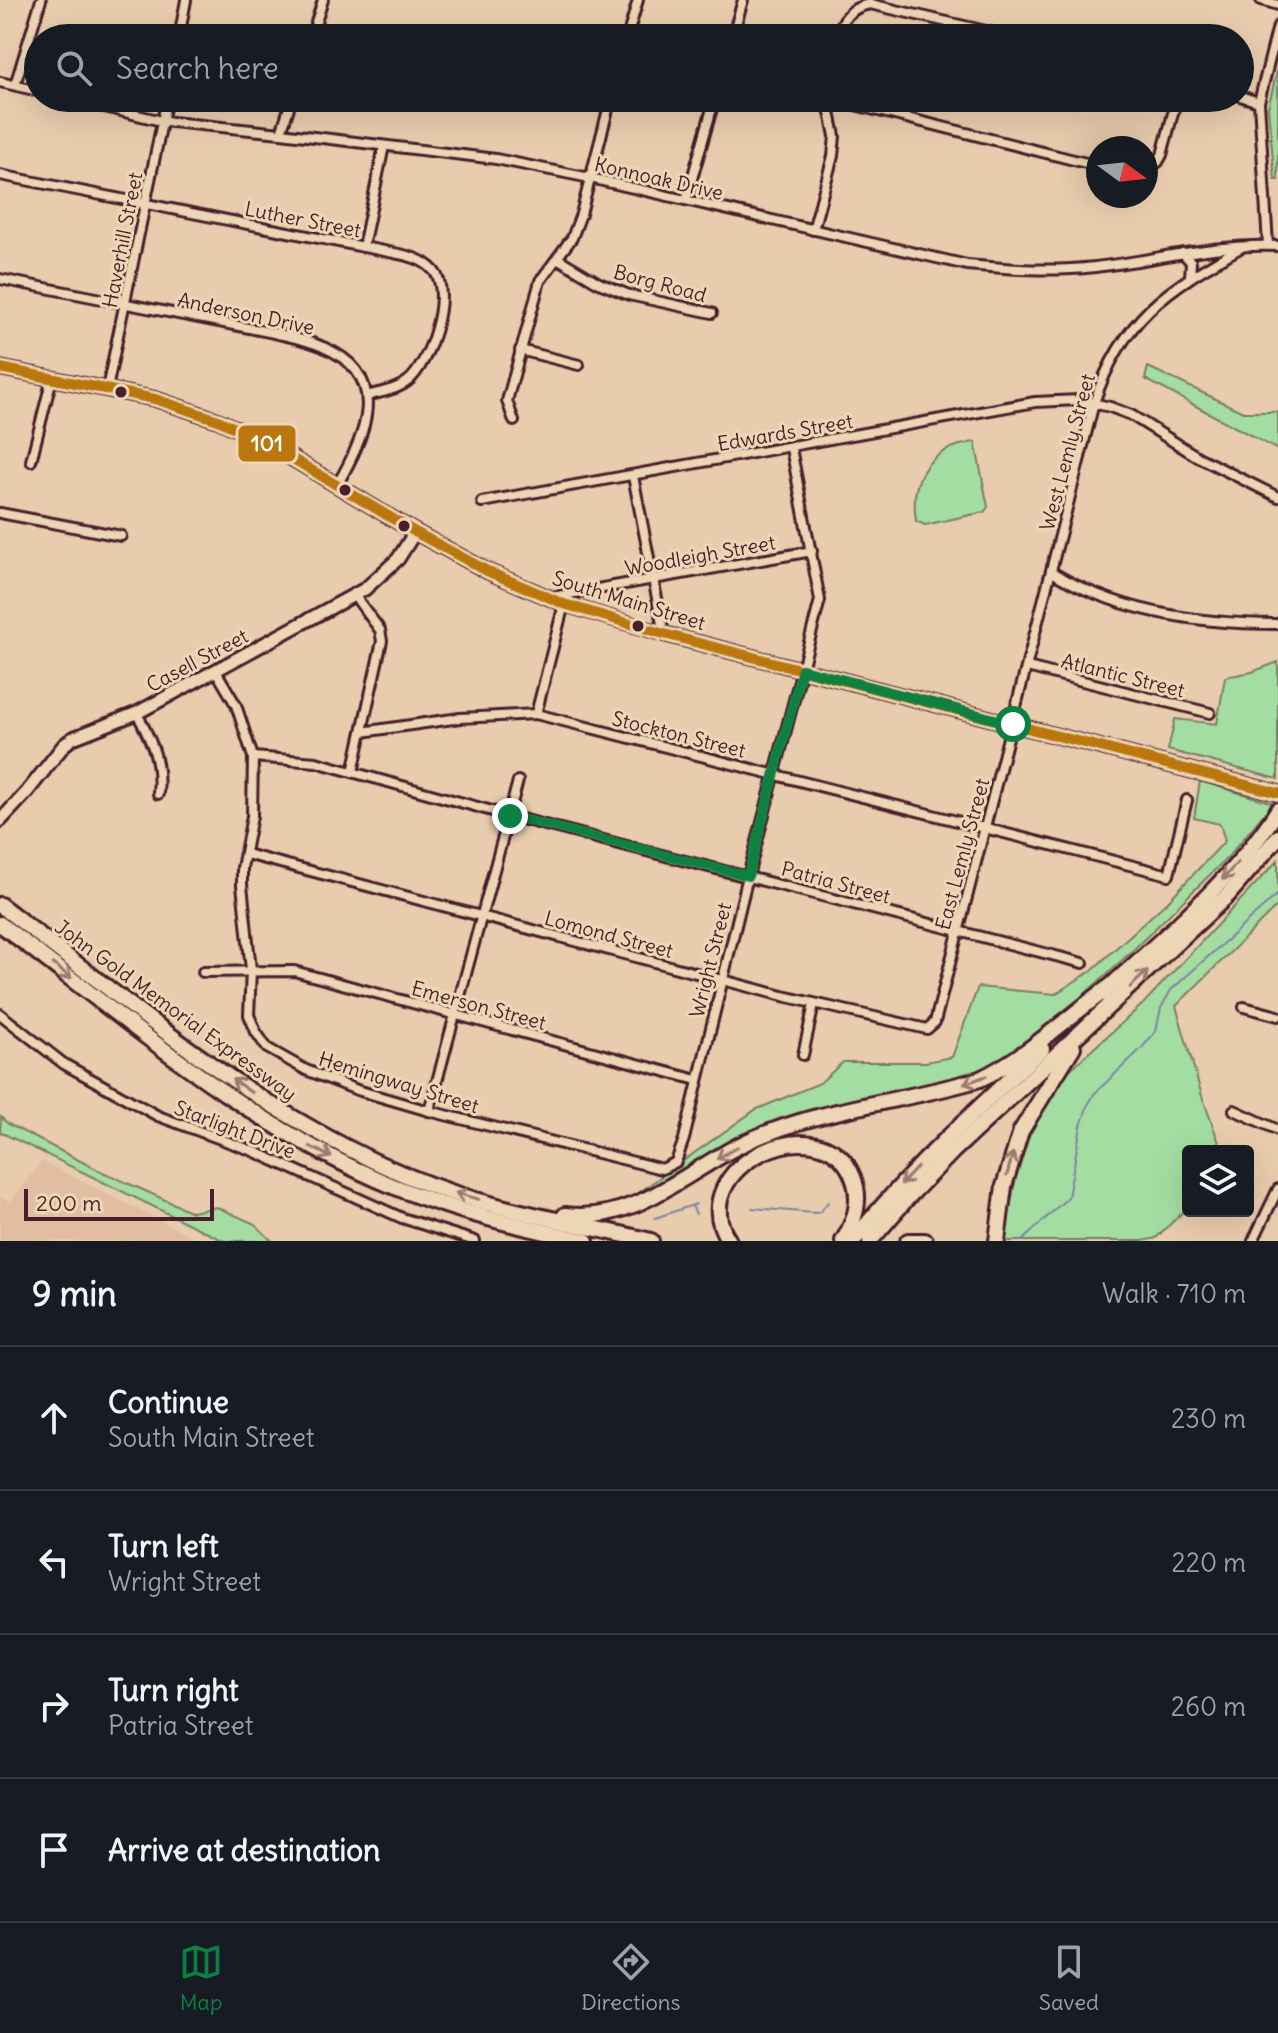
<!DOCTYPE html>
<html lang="en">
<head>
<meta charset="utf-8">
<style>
  :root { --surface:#171b24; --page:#20242c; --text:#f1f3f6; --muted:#9ea1a6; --line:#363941; --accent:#0b8043 }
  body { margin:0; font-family:Delius,sans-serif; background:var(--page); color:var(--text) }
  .controls { position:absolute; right:24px; bottom:24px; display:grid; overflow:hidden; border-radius:8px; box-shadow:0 8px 32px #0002 }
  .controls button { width:72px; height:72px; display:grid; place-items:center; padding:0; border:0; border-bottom:2px solid var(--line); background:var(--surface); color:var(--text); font:40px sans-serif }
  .compass { position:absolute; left:1086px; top:136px; width:72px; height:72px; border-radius:50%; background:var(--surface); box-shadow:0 8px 32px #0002; rotate:105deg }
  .scale { position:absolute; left:24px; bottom:20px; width:190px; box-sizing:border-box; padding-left:8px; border:4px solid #4a1f2b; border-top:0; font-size:22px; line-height:28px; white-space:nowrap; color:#4a1f2b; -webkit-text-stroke:6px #ecd6b5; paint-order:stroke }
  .stop { position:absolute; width:24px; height:24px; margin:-18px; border:6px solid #0b8043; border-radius:50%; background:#fff }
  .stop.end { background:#0b8043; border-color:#fff; box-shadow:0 2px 8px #0008 }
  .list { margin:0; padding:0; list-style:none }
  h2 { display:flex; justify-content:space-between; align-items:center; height:104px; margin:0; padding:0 32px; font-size:34px }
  h2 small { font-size:26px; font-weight:400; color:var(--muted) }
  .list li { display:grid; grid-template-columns:52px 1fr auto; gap:24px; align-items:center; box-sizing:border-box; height:144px; padding:0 32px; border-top:2px solid var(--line) }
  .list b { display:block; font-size:30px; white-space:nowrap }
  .list p { margin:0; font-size:26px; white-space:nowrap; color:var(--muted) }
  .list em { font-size:26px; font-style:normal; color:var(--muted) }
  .icon { flex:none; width:44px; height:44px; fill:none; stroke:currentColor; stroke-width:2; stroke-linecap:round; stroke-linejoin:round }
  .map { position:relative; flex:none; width:1278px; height:1241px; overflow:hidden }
  .search { position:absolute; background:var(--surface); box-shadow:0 8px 32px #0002; left:24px; right:24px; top:24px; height:88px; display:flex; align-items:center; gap:20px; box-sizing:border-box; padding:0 28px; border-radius:44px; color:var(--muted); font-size:30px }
  .sheet { height:680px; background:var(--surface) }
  nav { display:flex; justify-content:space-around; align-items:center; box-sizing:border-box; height:112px; border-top:2px solid var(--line); background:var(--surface); font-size:22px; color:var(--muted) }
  nav a { display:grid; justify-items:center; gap:4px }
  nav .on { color:var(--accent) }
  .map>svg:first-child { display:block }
</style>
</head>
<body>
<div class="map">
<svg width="1278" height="1241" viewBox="0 0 1278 1241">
  <rect width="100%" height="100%" fill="#e8ccad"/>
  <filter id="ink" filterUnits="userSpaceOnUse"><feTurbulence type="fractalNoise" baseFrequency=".0125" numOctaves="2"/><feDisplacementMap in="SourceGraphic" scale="16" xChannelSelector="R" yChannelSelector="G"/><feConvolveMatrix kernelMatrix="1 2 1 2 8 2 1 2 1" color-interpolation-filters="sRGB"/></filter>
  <g filter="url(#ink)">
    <path fill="#e1bea2" d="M42,1161L201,1241H0V1196L10,1202Z"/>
    <g fill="#a4dda1" stroke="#777e66" stroke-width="2">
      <path d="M1278,67V180H1275L1268,108Z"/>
      <path d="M1148,367L1243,412H1278V450L1145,379Z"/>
      <path d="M975,442L988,507L984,512L925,525L916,521C909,476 930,448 975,442Z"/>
      <path d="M1278,662V779L1168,750L1175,719L1217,724L1225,677L1252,672Z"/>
      <path d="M1200,781L1273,803L1228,857L1129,954L1048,1027L1006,1060L969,1075L779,1119L721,1146L647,1193L641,1191L755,1110L820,1083L843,1062H926L952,1057L978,987L1055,994L1091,971L1168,901L1225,841L1220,824L1194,818Z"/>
      <path d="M1278,860V905L1176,1006L1202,1096L1222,1151H1188V1207L1156,1238L1143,1241H1004L1016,1176L1029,1129L1065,1074L1143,1004Z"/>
      <path d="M1,1117L8,1124L96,1169L192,1212L217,1207L255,1224L272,1241H224L0,1132Z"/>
    </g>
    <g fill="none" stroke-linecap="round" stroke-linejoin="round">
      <g stroke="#7b85a5" stroke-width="2">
        <path d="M692,1206L696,1214"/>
        <path d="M752,1208L815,1213L820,1212L828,1202"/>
        <path d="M655,1218L696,1204"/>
        <path d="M1022,1241L1068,1197L1081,1126L1087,1107L1094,1094L1141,1049L1156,1031L1161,1008L1171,990L1278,894"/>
      </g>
      <defs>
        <g id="street">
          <path d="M1261,0L1278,5"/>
          <path d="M314,30L380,38"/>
          <path d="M179,38L186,0"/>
          <path d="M311,38L323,0"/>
          <path d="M627,38L638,0"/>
          <path d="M732,38L743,0"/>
          <path d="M837,38C842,19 849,8 870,4L1016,38"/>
          <path d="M0,82L38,91"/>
          <path d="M15,85L41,0"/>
          <path d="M1240,96L1259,102"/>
          <path d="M67,98L162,121L281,133L496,159L590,178L967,265C1010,269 1051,272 1095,267C1156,260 1217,243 1278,246"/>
          <path d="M827,98L1098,166"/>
          <path d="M281,133L292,98"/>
          <path d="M1146,171L1158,162L1162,155L1177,98"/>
          <path d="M0,175L389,252C405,255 423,258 434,271C453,293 429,365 408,381C397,390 381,392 367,396"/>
          <path d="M686,200L715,98"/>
          <path d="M813,230L833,156L835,136L827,98"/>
          <path d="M1268,245L1259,102L1278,26"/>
          <path d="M363,247L384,146"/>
          <path d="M1183,253L1191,262L1190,277"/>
          <path d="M557,258L599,283L629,295L712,313"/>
          <path d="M0,279L274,333C291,337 308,340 323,347C393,376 365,437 337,485"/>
          <path d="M520,350L579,365"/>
          <path d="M107,389L167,98"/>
          <path d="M514,421L507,401L540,281L572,238L581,214L611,98"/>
          <path d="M31,461L52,378"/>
          <path d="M633,476L664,634"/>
          <path d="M482,502L1035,402L1079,400L1110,407L1131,415L1198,457L1278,497"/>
          <path d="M0,513L121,536"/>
          <path d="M1052,572C1119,613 1200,624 1278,624"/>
          <path d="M552,597L812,551"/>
          <path d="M1027,667L1210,713"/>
          <path d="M216,671L236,705L253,757L252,816L242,868V885L251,970L249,1015L256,1032L267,1048L306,1070L357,1090L429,1111L662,1169L676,1162L684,1139L748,876L820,600L791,448"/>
          <path d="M137,713C152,743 161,759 158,794"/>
          <path d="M536,714L564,604"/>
          <path d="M362,732L460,718L536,714L1169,875L1187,800"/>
          <path d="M253,757L316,762L510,816L1083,963"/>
          <path d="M353,772L382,641L380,630L354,595"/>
          <path d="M246,854L783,996L927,1029L935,1022L1094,403C1122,318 1167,289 1242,247"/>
          <path d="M203,972L294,971L697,1080"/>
          <path d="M1244,1007L1278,1016"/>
          <path d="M0,1014L64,1064L158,1116L253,1151L402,1218L475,1241"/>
          <path d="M803,1055L814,1004"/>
          <path d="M1234,1110L1278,1130"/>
          <path d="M429,1111L518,781"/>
          <path d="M1253,1241L1278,1189"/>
        </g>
        <path id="secondary" d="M0,821L27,792L64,745L73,738L137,713L365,589L398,559L415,532"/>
        <path id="primary" d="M0,368L155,399L218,420L268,444L415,532L489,572L564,604L664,634L1278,793"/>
        <g id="highway">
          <path d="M0,905C131,1004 257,1114 410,1177C486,1209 571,1222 651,1241"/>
          <path d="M0,924C125,1018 247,1126 393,1186C455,1212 521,1227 586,1241"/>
          <path d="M1102,994C1164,937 1232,881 1278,810"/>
          <path d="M565,1215C631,1224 684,1174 738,1146C813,1108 900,1103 980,1079C1028,1056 1065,1019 1108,988"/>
          <path d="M729,1241C680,1168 823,1100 853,1177C862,1200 855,1221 843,1241"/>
          <path d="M853,1241C910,1170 976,1110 1042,1049"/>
          <path d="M870,1241L910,1195L952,1152L1228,895L1278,837"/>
          <path d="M908,1241H925"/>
          <path d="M997,1241L1004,1186L1021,1131L1073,1047"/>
        </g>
      </defs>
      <use href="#street" stroke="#4a1f2b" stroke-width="14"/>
      <use href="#secondary" stroke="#4a1f2b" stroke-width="17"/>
      <use href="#primary" stroke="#4a1f2b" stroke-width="18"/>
      <use href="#highway" stroke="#4a1f2b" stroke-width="20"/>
      <use href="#street" stroke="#ecd6b5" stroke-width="8"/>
      <use href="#secondary" stroke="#ecd6b5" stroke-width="11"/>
      <use href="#primary" stroke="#ecd6b5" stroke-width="12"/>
      <use href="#highway" stroke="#ecd6b5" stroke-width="14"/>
      <defs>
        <path id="bus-1" d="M0,368L155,399L218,420L268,444L415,532L489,572L564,604L664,634L1278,793"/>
      </defs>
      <use href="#bus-1" stroke="#ecd6b5" stroke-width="16"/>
      <use href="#bus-1" stroke="#ba770f" stroke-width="10"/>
    </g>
    <defs><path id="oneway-shaft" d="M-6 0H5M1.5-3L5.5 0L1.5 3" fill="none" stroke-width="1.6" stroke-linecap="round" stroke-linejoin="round" transform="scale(2)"/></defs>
    <g stroke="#9b7a70">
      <use href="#oneway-shaft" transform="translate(1230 871) rotate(132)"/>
      <use href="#oneway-shaft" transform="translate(62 971) rotate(37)"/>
      <use href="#oneway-shaft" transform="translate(1139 979) rotate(-43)"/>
      <use href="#oneway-shaft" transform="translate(975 1080) rotate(160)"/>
      <use href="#oneway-shaft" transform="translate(242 1086) rotate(-145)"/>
      <use href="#oneway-shaft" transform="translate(321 1152) rotate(27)"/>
      <use href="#oneway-shaft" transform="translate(727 1153) rotate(149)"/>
      <use href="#oneway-shaft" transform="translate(1010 1164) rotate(-75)"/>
      <use href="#oneway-shaft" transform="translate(909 1176) rotate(133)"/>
      <use href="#oneway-shaft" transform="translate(467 1196) rotate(-164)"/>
    </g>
  </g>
  <g fill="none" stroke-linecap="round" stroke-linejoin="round" filter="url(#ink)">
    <path stroke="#0b8043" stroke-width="10" d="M510,816L748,876L802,669L1013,724"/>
  </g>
  <g fill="#4a1f2b" stroke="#ecd6b5" stroke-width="3">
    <circle cx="121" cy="392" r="7"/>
    <circle cx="345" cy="490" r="7"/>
    <circle cx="404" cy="526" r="7"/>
    <circle cx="638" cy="626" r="7"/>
  </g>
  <g text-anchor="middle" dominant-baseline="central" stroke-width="6" stroke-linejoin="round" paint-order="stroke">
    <g font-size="20" fill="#4a1f2b" stroke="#ecd6b5">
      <text transform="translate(659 178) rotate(13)">Konnoak Drive</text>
      <text transform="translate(303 219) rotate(11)">Luther Street</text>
      <text transform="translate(122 240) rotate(-79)">Haverhill Street</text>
      <text transform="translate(660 283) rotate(15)">Borg Road</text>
      <text transform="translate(246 313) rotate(12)">Anderson Drive</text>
      <text transform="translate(785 432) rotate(-10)">Edwards Street</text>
      <text transform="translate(1067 452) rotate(-75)">West Lemly Street</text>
      <text transform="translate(700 555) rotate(-10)">Woodleigh Street</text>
      <text transform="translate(629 600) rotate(17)">South Main Street</text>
      <text transform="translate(197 660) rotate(-28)">Casell Street</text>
      <text transform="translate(1123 675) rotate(14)">Atlantic Street</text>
      <text transform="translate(679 734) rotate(14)">Stockton Street</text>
      <text transform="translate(962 854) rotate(-75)">East Lemly Street</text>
      <text transform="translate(836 882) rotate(15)">Patria Street</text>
      <text transform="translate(609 934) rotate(15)">Lomond Street</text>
      <text transform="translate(710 960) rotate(-76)">Wright Street</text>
      <text transform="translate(479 1005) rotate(15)">Emerson Street</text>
      <text transform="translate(176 1010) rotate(36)">John Gold Memorial Expressway</text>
      <text transform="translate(399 1082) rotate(17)">Hemingway Street</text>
      <text transform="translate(235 1129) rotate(21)">Starlight Drive</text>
    </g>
  </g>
  <rect stroke="#ecd6b5" stroke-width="3" x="237" y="424" width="60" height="39" rx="8" fill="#ba770f"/>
  <g font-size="22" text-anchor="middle" font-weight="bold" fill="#fff">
    <text x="267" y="451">101</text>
  </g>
</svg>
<div class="controls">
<button><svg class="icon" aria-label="layers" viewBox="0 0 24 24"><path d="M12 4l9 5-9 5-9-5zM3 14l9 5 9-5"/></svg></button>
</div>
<svg class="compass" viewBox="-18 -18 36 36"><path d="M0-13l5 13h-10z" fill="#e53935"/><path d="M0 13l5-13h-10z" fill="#9ea1a6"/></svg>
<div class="scale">200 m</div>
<div class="stop" style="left:1013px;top:724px"></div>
<div class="stop end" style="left:510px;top:816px"></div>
<div class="search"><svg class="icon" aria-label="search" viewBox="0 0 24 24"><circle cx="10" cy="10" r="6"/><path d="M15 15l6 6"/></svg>Search here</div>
</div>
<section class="sheet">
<h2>9 min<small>Walk · 710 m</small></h2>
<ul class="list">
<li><svg class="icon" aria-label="ahead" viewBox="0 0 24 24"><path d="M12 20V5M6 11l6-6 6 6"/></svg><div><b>Continue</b><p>South Main Street</p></div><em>230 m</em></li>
<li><svg class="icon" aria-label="left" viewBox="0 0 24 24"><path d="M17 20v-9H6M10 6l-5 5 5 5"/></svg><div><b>Turn left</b><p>Wright Street</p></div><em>220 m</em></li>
<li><svg class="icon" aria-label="right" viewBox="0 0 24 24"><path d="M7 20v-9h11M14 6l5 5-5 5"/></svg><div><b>Turn right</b><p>Patria Street</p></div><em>260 m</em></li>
<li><svg class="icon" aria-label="arrive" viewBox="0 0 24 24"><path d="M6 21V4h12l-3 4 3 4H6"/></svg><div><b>Arrive at destination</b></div></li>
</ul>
</section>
<nav>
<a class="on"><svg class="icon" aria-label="map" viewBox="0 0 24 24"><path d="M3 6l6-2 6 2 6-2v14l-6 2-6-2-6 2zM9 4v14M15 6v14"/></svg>Map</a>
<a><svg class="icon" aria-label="directions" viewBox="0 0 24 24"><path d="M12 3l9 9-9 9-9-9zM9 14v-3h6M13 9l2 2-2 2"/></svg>Directions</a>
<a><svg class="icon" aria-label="saved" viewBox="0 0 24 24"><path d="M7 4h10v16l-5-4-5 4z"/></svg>Saved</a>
</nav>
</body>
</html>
